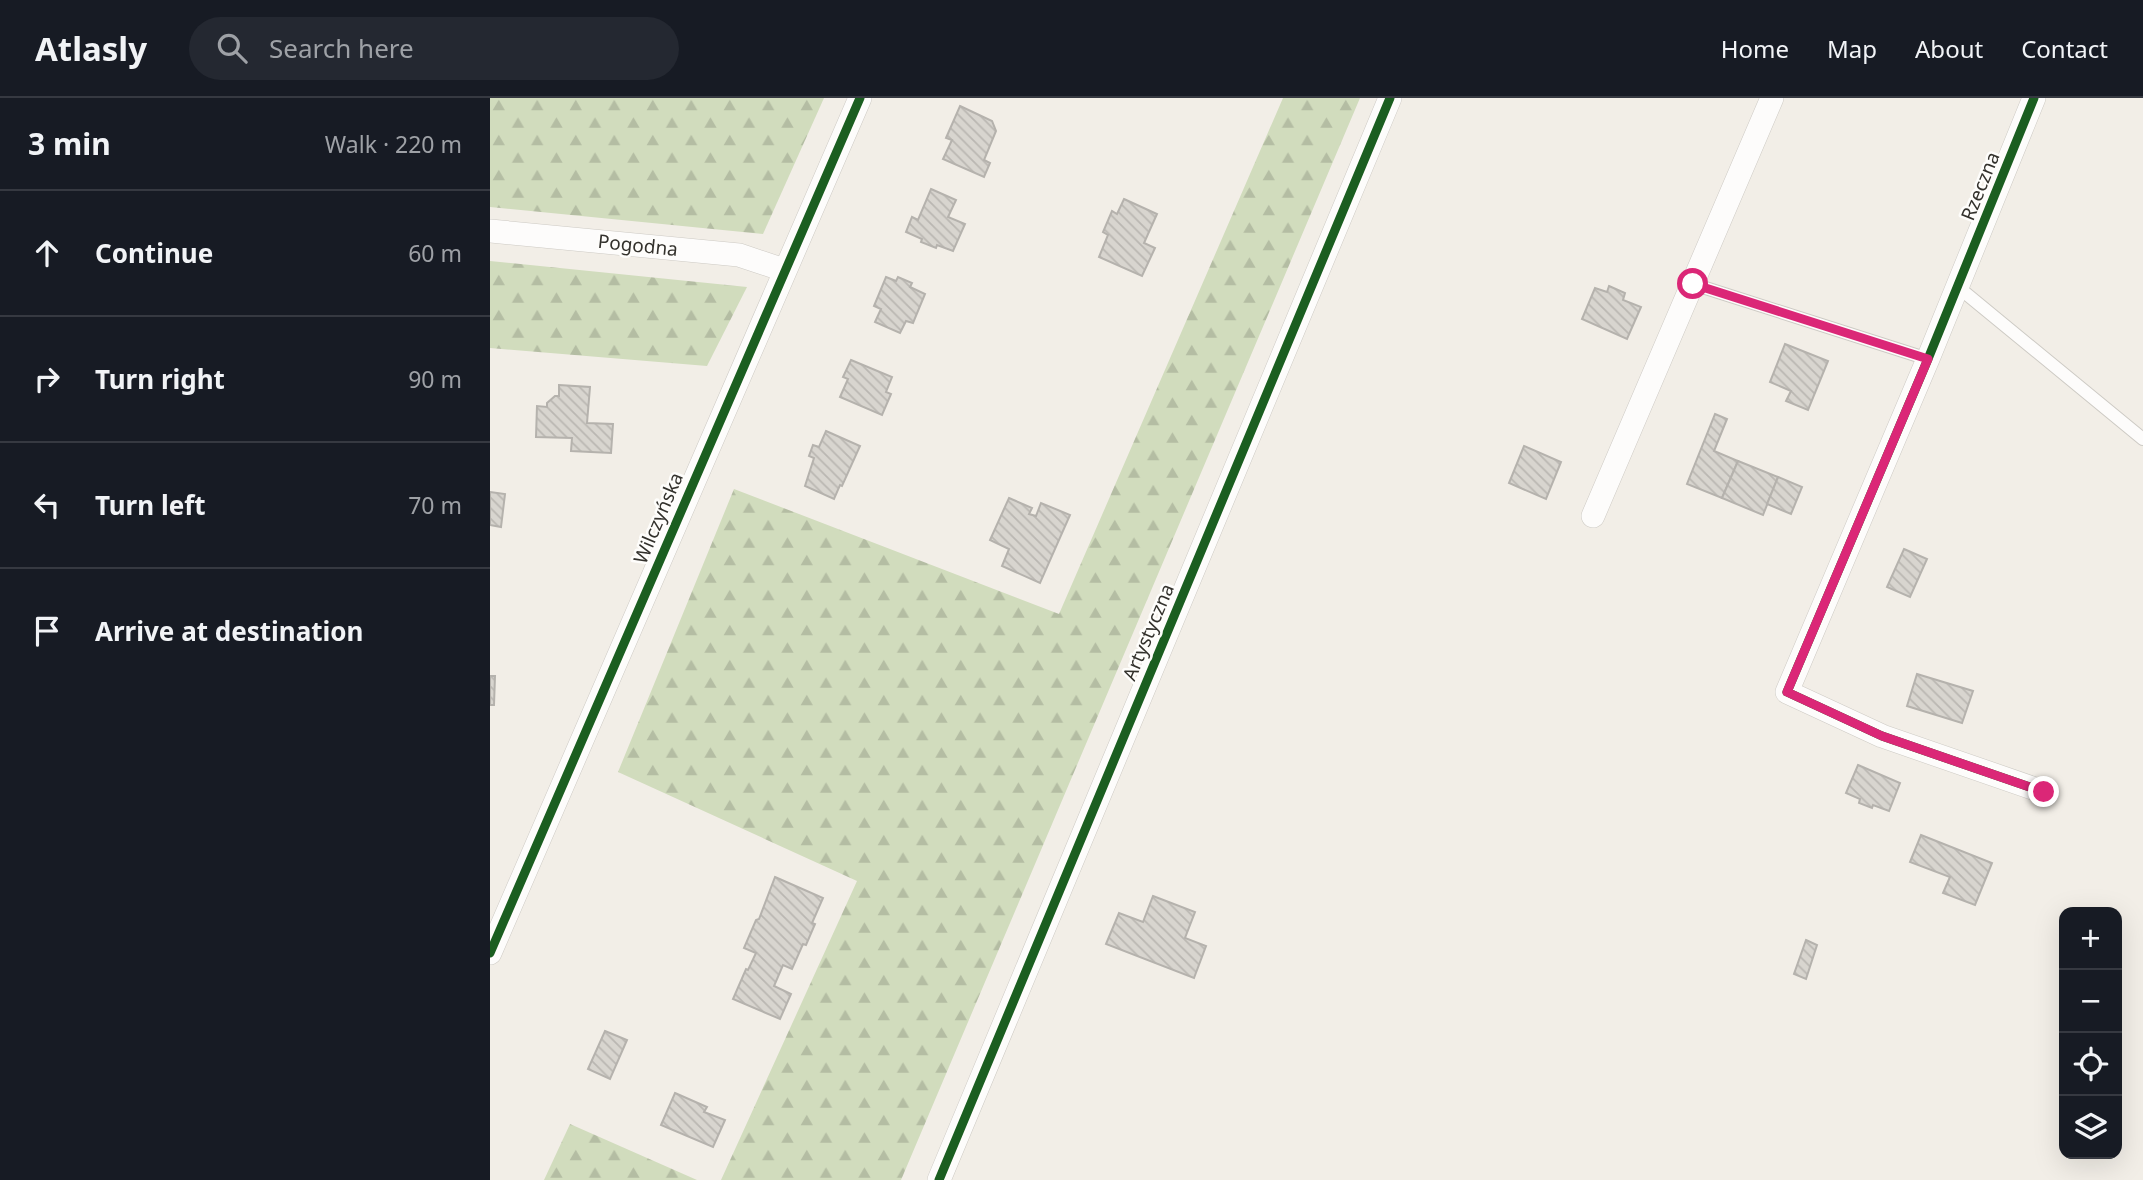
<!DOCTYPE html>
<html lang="en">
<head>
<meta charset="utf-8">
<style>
  :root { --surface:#171b24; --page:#242831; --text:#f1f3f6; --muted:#9ea1a6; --line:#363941 }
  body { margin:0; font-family:"Noto Sans",sans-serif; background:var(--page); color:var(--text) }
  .controls { position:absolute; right:21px; bottom:21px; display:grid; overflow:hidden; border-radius:14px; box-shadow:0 7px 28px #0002 }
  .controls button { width:63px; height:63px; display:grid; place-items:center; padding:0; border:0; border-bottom:2px solid var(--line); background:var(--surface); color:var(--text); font:35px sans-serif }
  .stop { position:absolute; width:21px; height:21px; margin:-16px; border:5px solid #db2777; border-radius:50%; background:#fff }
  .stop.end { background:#db2777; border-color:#fff; box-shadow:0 2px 7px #0008 }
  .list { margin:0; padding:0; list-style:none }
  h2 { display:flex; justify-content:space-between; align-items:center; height:91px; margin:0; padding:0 28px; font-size:30px }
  h2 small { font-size:23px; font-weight:400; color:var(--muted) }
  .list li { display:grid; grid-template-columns:46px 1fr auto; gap:21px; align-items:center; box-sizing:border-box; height:126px; padding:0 28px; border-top:2px solid var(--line) }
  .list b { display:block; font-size:26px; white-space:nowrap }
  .list em { font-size:23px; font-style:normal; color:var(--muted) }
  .icon { flex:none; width:38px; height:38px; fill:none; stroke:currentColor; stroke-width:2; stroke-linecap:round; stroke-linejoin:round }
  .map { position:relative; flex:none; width:1653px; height:1082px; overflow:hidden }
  header { display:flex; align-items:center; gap:42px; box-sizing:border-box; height:98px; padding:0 35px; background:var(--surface); border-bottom:2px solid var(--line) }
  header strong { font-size:33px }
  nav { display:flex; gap:38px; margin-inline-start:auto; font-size:24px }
  .search { width:490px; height:63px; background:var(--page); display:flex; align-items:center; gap:18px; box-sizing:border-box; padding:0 24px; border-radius:38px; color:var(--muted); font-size:26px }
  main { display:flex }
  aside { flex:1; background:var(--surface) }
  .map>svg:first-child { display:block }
</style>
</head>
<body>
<header>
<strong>Atlasly</strong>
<div class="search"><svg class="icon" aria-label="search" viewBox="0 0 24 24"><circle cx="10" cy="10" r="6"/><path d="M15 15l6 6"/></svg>Search here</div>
<nav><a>Home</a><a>Map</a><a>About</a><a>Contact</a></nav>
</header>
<main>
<aside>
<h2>3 min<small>Walk · 220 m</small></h2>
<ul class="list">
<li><svg class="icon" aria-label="ahead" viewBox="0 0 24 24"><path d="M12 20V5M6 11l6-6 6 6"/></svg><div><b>Continue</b></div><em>60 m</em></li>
<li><svg class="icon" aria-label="right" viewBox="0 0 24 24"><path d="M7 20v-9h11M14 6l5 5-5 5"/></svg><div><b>Turn right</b></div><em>90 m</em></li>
<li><svg class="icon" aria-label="left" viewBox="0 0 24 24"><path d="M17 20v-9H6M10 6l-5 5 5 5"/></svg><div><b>Turn left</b></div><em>70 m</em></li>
<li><svg class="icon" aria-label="arrive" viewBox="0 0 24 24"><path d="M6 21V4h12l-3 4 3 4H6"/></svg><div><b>Arrive at destination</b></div></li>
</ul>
</aside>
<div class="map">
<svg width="1653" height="1082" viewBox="0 0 1653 1082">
  <defs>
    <pattern id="forest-firs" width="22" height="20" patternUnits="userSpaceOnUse" patternTransform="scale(1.75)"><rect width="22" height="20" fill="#d1dcbd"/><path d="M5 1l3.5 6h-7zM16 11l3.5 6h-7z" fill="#b4bda3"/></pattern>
    <pattern id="building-back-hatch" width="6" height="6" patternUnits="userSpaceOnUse" patternTransform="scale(1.75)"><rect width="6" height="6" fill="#d8d5cf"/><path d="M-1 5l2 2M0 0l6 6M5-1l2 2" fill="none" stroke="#bab7b2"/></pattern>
  </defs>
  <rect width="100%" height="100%" fill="#f2eee7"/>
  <g fill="url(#forest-firs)">
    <path d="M0,0H334L273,136L0,109Z"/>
    <path d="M793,0H870L411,1082H231L367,783L128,674L244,391L569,516Z"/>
    <path d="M0,163L257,189L217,268L0,250Z"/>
    <path d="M80,1026L207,1082H54Z"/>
  </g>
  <g fill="url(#building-back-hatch)" stroke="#b5b2ad" stroke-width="2">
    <path d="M470,8L502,23L506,33L494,62L500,65L494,79L453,61L462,42L456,40Z"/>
    <path d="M441,91L466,102L458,119L475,126L463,153L447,147L446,150L431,144L432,141L416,134L422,119L428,122Z"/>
    <path d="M634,101L667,116L654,145L665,150L652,178L609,159L618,137L613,134L622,113L627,116Z"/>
    <path d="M396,179L406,183L408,179L422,185L420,189L435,196L423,225L416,223L410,235L385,224L391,211L384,208Z"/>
    <path d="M1119,188L1135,195L1133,202L1151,209L1137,241L1092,221L1105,190L1117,194Z"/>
    <path d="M1295,246L1338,263L1318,312L1296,303L1301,293L1280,284Z"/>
    <path d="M361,262L402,279L396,294L401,296L392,317L350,299L358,281L353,279Z"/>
    <path d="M69,287L100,289L97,325L123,326L121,355L81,353L82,340L46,339L47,308L57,309V305L65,298H69Z"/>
    <path d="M1225,316L1237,321L1224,353L1248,363L1232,400L1197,386Z"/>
    <path d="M336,333L370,348L352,388L350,387L344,401L315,388L324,360L319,358L323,347L329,349Z"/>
    <path d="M1034,348L1071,364L1056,401L1019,385Z"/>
    <path d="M1248,363L1288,379L1273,417L1232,400Z"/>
    <path d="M1288,379L1312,389L1301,416L1277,406Z"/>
    <path d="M0,394L15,396L11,429L0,427Z"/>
    <path d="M519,400L542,410L539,416L546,418L551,405L580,417L550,485L512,468L519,451L500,442Z"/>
    <path d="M1414,451L1437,461L1420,499L1397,489Z"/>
    <path d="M1427,576L1483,593L1472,625L1417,608Z"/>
    <path d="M0,578H5L4,607H0Z"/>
    <path d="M1368,667L1410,685L1399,713L1383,707L1382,710L1369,705L1370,701L1356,695Z"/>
    <path d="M1431,737L1502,765L1485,807L1453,795L1460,779L1420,764Z"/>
    <path d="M285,779L333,800L322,825L325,826L316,847L313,846L302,871L293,867L284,888L301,896L290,921L243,901L256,871L258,872L266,855L254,850L266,822L269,821Z"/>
    <path d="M663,798L705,814L695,840L716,848L704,880L616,846L629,815L653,824Z"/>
    <path d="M1316,842L1327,847L1316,881L1304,876Z"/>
    <path d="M115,933L137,942L120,981L98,971Z"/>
    <path d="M185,995L217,1009L214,1014L235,1022L223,1049L171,1027Z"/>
  </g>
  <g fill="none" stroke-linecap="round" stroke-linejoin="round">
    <defs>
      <g id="service">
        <path d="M1203,186L1438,261"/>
        <path d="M1468,189L1653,341"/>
      </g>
      <g id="minor">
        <path d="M1544,0L1438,261L1297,594L1392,638L1554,694"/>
        <path d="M0,133L249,157L294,172"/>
        <path d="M1103,418L1282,0"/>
        <path d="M0,855L370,0"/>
        <path d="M449,1082L900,0"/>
      </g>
    </defs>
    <use href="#service" stroke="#cdcac4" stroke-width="14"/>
    <use href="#minor" stroke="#cdcac4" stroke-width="24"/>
    <use href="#service" stroke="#fdfcfb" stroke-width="12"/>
    <use href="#minor" stroke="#fdfcfb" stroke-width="23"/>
    <defs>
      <g id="cycleway">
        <path d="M1544,0L1438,261L1297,594L1392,638L1554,694"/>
        <path d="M0,855L370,0"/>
        <path d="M449,1082L900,0"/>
      </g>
    </defs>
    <use href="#cycleway" stroke="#fefdfb" stroke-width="13"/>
    <use href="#cycleway" stroke="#1b5e20" stroke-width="9"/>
  </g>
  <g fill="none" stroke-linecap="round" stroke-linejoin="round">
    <path stroke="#db2777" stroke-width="9" d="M1203,186L1438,261L1297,594L1392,638L1554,694"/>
  </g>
  <g text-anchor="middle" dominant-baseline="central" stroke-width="5" stroke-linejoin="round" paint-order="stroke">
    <g font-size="19" fill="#33312c" stroke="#fefdfb">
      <text transform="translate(1490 88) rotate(-68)">Rzeczna</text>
      <text transform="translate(148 147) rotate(6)">Pogodna</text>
      <text transform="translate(168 420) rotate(-67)">Wilczyńska</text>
      <text transform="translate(658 534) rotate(-67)">Artystyczna</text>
    </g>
  </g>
</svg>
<div class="controls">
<button>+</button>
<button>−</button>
<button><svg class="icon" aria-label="locate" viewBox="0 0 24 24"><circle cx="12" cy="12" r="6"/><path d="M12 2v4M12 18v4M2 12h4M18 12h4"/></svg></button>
<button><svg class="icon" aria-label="layers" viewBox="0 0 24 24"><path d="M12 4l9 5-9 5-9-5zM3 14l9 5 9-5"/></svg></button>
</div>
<div class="stop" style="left:1203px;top:186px"></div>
<div class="stop end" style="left:1554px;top:694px"></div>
</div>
</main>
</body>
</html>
